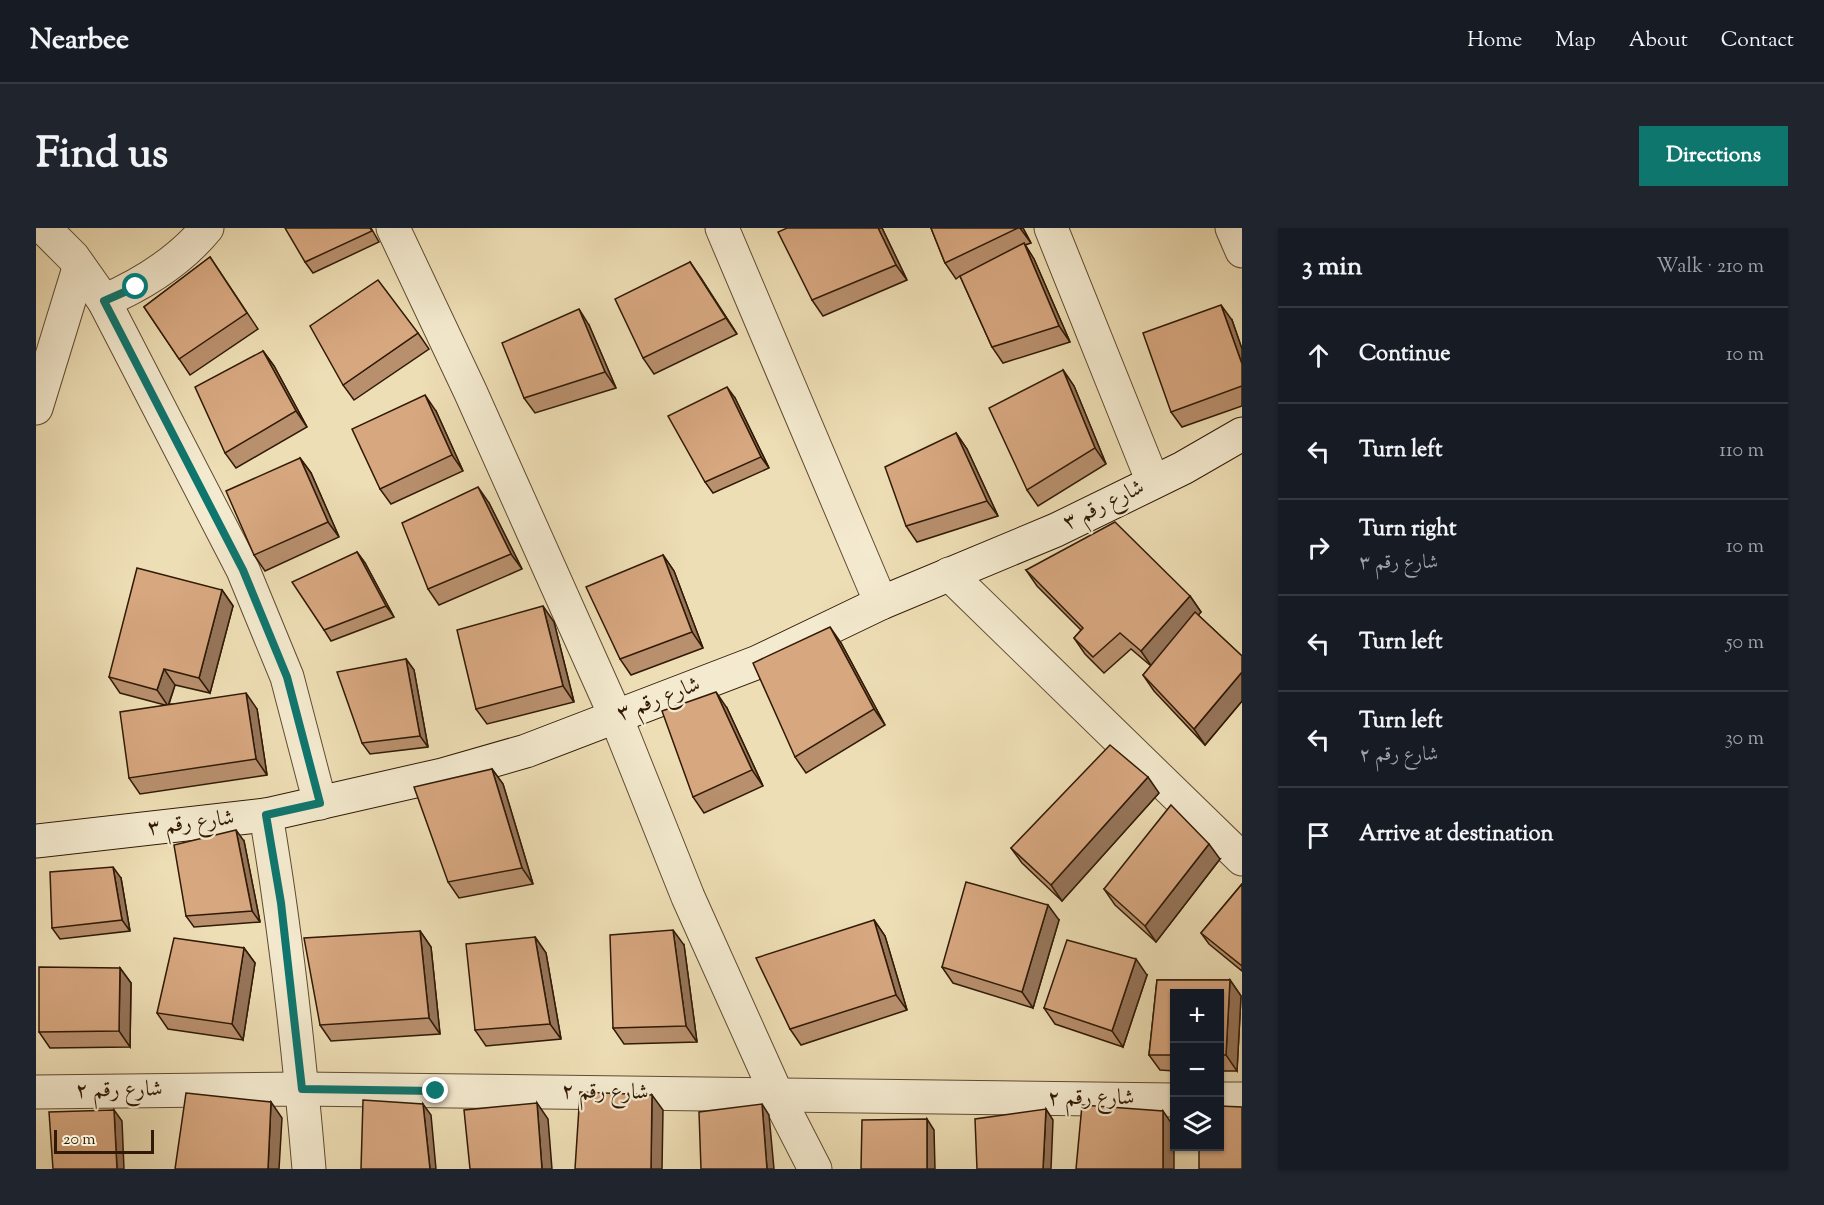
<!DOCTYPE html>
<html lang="en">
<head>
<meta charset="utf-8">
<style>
  :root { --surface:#171b24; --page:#20242c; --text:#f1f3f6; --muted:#9ea1a6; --line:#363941; --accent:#0f766e }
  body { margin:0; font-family:"Sorts Mill Goudy",Amiri,serif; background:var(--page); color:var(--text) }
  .controls { position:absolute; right:18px; bottom:18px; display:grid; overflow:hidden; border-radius:0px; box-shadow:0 2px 4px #0004 }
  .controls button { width:54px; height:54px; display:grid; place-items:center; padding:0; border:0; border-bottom:2px solid var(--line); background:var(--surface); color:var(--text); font:30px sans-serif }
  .scale { position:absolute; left:18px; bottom:15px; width:100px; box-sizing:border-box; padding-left:6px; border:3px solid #301a06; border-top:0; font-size:16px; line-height:21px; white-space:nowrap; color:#301a06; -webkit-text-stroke:4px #f4eacf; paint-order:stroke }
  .stop { position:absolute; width:18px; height:18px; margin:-14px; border:4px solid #0f766e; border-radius:50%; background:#fff }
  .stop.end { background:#0f766e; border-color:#fff; box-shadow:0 2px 6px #0008 }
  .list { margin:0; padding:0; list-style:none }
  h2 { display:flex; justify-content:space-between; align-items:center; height:78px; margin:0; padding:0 24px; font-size:26px }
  h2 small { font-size:20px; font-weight:400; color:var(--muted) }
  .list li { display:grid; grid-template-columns:39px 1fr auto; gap:18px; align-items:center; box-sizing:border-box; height:96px; padding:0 24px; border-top:2px solid var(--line) }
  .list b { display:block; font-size:22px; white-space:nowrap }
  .list p { margin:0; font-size:20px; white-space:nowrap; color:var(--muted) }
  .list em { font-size:20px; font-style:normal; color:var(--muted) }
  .icon { flex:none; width:33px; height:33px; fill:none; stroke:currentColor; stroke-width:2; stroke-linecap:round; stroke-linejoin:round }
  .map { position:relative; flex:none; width:1206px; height:941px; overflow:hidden; border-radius:0px }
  header { display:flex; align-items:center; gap:36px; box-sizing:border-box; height:84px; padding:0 30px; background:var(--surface); border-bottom:2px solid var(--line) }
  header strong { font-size:28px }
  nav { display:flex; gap:33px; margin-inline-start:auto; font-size:21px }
  .intro { display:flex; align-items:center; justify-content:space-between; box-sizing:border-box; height:144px; padding:0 36px }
  h1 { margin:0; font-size:42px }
  .button { padding:15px 27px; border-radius:0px; background:var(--accent); color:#fff; font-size:21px; font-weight:700 }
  main { display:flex; gap:36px; padding:0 36px }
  aside { flex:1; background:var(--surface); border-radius:0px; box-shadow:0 2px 4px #0004 }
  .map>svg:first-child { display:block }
</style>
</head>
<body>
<header>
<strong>Nearbee</strong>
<nav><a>Home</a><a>Map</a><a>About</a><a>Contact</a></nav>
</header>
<div class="intro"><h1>Find us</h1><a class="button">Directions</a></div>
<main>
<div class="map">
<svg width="1206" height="941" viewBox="0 0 1206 941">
  <rect width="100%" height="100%" fill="#eedeb5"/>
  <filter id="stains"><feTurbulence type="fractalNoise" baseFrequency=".00333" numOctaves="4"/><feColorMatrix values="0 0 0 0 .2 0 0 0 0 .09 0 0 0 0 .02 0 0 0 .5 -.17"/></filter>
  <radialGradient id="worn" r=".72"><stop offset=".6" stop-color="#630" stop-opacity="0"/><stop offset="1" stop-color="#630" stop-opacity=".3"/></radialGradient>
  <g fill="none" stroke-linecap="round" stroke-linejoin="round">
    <defs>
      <g id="street">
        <path d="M8,0L37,29L68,73L207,342L251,449L284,575"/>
        <path d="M357,0L434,163L580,489L652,669L741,867L779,941"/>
        <path d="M686,0L845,375"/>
        <path d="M1015,0L1117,254"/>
        <path d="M1196,0L1206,23"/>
        <path d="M68,73C107,56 143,34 171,0"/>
        <path d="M0,180L43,40"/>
        <path d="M913,346L1206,631"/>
        <path d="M230,587C250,705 263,822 273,941"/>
        <path d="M0,864L266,861L1138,872"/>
        <path d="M1184,871H1206"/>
      </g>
      <path id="secondary" d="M0,613L230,587L406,547L490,523L722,434L845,375L1020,302L1147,240L1206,206"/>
    </defs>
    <use href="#street" stroke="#604b32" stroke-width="35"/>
    <use href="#secondary" stroke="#301a06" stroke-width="35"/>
    <use href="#street" stroke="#f4eacf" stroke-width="33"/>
    <use href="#secondary" stroke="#f4eacf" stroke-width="33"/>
  </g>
  <g fill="#b9906e" stroke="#301a06" stroke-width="1.5">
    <path d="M335,0L343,14L277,45L269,34Z"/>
    <path d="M846,0L871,52L787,88L776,72Z"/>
    <path d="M895,0H987L995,15L989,17L998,31L1034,114L967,135L956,119L924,48L920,51L909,35Z"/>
    <path d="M174,29L222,101L154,147L108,79Z"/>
    <path d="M654,34L701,106L618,146L607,130Z"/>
    <path d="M1196,92L1206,121V178L1146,199L1135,184Z"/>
    <path d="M553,97L580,160L499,185L488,170Z"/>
    <path d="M382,105L393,121L318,172L307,157Z"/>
    <path d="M227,123L238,138L271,199L200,240L189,225Z"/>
    <path d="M1027,142L1038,158L1070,236L1002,278L991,262Z"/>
    <path d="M699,170L733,240L677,265L669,254Z"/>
    <path d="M400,183L427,243L355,276L344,261Z"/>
    <path d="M920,205L931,221L962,288L881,314L870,298Z"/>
    <path d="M264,230L275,245L303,309L229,343L218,327Z"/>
    <path d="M453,275L486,341L403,377L392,361Z"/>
    <path d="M321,324L329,335L358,389L295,413L288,402Z"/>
    <path d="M627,327L638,343L667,420L595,447L584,431Z"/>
    <path d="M990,342L1154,368L1165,384L1162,387L1206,428V473L1169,517L1118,463L1107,447L1115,438L1095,421L1068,445L1049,426L1038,410L1045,402L1001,358Z"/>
    <path d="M186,362L197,378L174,465L139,457L133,476L221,481L231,547L104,566L93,550L129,477L84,465L73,449Z"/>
    <path d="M518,394L538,474L451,496L440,481Z"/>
    <path d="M805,415L849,497L770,545L759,529Z"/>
    <path d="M370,431L378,442L392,519L334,526L326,515Z"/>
    <path d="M691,480L727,558L668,585L657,569Z"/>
    <path d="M456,541L467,556L497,656L423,670L412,654Z"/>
    <path d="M1123,565L1026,673L986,635L975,620Z"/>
    <path d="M208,613L224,694L158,699L150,688Z"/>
    <path d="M1184,631L1120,714L1079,677L1068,661Z"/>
    <path d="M85,650L94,703L24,711L16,700Z"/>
    <path d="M1206,656V743L1173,716L1165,705Z"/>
    <path d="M838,692L849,708L871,782L765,817L754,801Z"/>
    <path d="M1023,692L997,780L917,755L906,739Z"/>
    <path d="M384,703L395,719L404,806L295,813L284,797Z"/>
    <path d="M499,709L510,725L525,811L450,818L439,802Z"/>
    <path d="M648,717L661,814L588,816L577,800Z"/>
    <path d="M208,720L219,735L207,812L132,801L121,785Z"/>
    <path d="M84,740L95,755L94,819L14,820L3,804Z"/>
    <path d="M1111,747L1087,819L1019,796L1008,780Z"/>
    <path d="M1121,752H1194L1205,768L1201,843H1184V765H1138V843L1124,842L1113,827Z"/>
  </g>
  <g fill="#96755a" stroke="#301a06" stroke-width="1.5">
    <path d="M842,0H846L871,52L860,37Z"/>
    <path d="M984,0H987L995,15Z"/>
    <path d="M988,15L998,31L1034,114L1023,98Z"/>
    <path d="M654,34L665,50L701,106L690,90Z"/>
    <path d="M1185,77L1196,92L1206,121V136Z"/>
    <path d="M543,81L553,97L580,160L569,144Z"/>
    <path d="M227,123L238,138L271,199L260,183Z"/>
    <path d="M1027,142L1038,158L1070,236L1059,220Z"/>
    <path d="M691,159L699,170L733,240L725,229Z"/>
    <path d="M389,167L400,183L427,243L416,227Z"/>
    <path d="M920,205L931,221L962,288L951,273Z"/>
    <path d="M264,230L275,245L303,309L292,294Z"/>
    <path d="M442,259L453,275L486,341L475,326Z"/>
    <path d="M321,324L329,335L358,389L350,378Z"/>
    <path d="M627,327L638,343L667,420L656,404Z"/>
    <path d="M186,362L197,378L174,465L163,450Z"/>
    <path d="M1154,368L1165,384L1116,439L1105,423Z"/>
    <path d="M507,378L518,394L538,474L527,458Z"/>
    <path d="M794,399L805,415L849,497L838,481Z"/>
    <path d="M370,431L378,442L392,519L384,508Z"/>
    <path d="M128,441L139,457L132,478L121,462Z"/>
    <path d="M1206,444V473L1169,517L1158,501Z"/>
    <path d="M680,464L691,480L727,558L716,542Z"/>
    <path d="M210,465L221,481L231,547L220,531Z"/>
    <path d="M456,541L467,556L497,656L486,640Z"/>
    <path d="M1112,549L1123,565L1026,673L1015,657Z"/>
    <path d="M200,602L208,613L224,694L216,683Z"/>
    <path d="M1173,616L1184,631L1120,714L1109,698Z"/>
    <path d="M77,639L85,650L94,703L86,692Z"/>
    <path d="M1012,677L1023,692L997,780L986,764Z"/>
    <path d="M838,692L849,708L871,782L860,767Z"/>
    <path d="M637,702L648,717L661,814L650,798Z"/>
    <path d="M384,703L395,719L404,806L393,790Z"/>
    <path d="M499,709L510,725L525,811L514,796Z"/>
    <path d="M208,720L219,735L207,812L196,796Z"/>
    <path d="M1100,731L1111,747L1087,819L1076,803Z"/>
    <path d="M84,740L95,755L94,819L83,803Z"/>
    <path d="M1194,752L1205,768L1201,843L1190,827Z"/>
    <path d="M616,867L627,882L626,941H615Z"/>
    <path d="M235,874L246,890L243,941H232Z"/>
    <path d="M501,875L512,891L516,941H506Z"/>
    <path d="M387,876L395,887L400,941H394Z"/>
    <path d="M726,876L733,887L738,941H731Z"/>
    <path d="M1010,881L1017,892L1015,941H1007Z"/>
    <path d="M78,882L86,893L88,941H81Z"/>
    <path d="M1127,883L1138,899V941H1127Z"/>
    <path d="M891,891L898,902L899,941H891Z"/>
  </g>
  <g fill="#d7a780" stroke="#301a06" stroke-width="1.5">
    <path d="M249,0H334L336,3L269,34Z"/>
    <path d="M751,0H842L860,37L776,72L742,4Z"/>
    <path d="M895,0H982L909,35Z"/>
    <path d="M988,15L1023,98L956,119L924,48Z"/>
    <path d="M174,29L211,85L143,131L108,79Z"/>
    <path d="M654,34L690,90L607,130L579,71Z"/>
    <path d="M342,52L382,105L307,157L274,98Z"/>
    <path d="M1185,77L1206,136V158L1135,184L1107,105Z"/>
    <path d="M543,81L569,144L488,170L466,115Z"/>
    <path d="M227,123L260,183L189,225L159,159Z"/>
    <path d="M1027,142L1059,220L991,262L953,180Z"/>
    <path d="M691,159L725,229L669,254L632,188Z"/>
    <path d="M389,167L416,227L344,261L316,201Z"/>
    <path d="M920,205L951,273L870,298L849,239Z"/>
    <path d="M264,230L292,294L218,327L190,263Z"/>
    <path d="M442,259L475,326L392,361L366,295Z"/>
    <path d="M1079,294L1154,368L1105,423L1084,405L1057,429L1038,410L1047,400L990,342Z"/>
    <path d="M321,324L350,378L288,402L256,354Z"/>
    <path d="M627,327L656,404L584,431L550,359Z"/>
    <path d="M101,340L186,362L163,450L128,441L121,462L73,449Z"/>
    <path d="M507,378L527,458L440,481L421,402Z"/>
    <path d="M1159,384L1206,428V444L1158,501L1107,447Z"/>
    <path d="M794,399L838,481L759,529L717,435Z"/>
    <path d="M370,431L384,508L326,515L301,444Z"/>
    <path d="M680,464L716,542L657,569L626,483Z"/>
    <path d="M210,465L220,531L93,550L84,484Z"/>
    <path d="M1074,517L1112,549L1015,657L975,620Z"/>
    <path d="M456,541L486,640L412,654L378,559Z"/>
    <path d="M1135,577L1173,616L1109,698L1068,661Z"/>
    <path d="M200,602L216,683L150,688L138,617Z"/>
    <path d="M77,639L86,692L16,700L14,644Z"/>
    <path d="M930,654L1012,677L986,764L906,739Z"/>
    <path d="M1206,656V738L1165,705Z"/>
    <path d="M838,692L860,767L754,801L720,730Z"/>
    <path d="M637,702L650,798L577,800L574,707Z"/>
    <path d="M384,703L393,790L284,797L268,710Z"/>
    <path d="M499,709L514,796L439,802L430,716Z"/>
    <path d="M138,710L208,720L196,796L121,785Z"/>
    <path d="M1031,712L1100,731L1076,803L1008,780Z"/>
    <path d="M3,739L84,740L83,803L3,804Z"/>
    <path d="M1121,752H1194L1190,827H1184V765H1138V827H1113Z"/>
    <path d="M544,864L616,867L615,941H539Z"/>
    <path d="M150,865L235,874L232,941H139Z"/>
    <path d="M327,872L387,876L394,941H325Z"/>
    <path d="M501,875L506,941H434L428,882Z"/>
    <path d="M726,876L731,941H665L663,884Z"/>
    <path d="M1046,877L1127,883V941H1040Z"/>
    <path d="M1184,878L1206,879V941H1163V918H1184Z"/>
    <path d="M1010,881L1007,941H941L939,891Z"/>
    <path d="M78,882L81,941H17L13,884Z"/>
    <path d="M891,891V941H825L826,892Z"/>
  </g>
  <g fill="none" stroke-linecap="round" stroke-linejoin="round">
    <path stroke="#0f766e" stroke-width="8" d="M100,59L68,73L207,342L251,449L284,575L230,587L245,675L266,861L400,863"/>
  </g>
  <g text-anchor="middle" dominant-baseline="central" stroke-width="4.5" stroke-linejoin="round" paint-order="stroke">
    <g font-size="22" fill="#301a06" stroke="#f4eacf">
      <text transform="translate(1068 278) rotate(-26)">شارع رقم ٣</text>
      <text transform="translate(623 472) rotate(-21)">شارع رقم ٣</text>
      <text transform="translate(155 596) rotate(-7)">شارع رقم ٣</text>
      <text transform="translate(83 863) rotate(-1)">شارع رقم ٢</text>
      <text transform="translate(569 865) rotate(1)">شارع رقم ٢</text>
      <text x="1055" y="871">شارع رقم ٢</text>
    </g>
  </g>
  <rect width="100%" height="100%" filter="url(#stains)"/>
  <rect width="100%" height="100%" fill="url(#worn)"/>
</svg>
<div class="controls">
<button>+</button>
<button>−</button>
<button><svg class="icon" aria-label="layers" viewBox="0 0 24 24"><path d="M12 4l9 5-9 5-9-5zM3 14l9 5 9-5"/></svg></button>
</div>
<div class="scale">20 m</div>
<div class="stop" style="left:100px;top:59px"></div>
<div class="stop end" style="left:400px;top:863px"></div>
</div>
<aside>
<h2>3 min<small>Walk · 210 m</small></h2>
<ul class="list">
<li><svg class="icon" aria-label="ahead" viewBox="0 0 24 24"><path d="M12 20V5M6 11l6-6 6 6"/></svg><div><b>Continue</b></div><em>10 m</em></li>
<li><svg class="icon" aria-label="left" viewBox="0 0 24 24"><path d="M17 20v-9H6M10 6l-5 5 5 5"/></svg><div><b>Turn left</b></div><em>110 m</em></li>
<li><svg class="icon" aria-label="right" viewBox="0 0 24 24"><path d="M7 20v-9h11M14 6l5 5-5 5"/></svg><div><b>Turn right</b><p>شارع رقم ٣</p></div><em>10 m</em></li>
<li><svg class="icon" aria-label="left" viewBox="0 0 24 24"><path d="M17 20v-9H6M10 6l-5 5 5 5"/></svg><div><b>Turn left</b></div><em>50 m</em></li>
<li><svg class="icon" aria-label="left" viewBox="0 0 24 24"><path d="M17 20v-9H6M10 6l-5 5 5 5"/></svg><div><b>Turn left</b><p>شارع رقم ٢</p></div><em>30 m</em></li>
<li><svg class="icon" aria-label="arrive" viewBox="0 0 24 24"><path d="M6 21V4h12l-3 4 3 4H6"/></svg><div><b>Arrive at destination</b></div></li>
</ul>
</aside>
</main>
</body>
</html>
